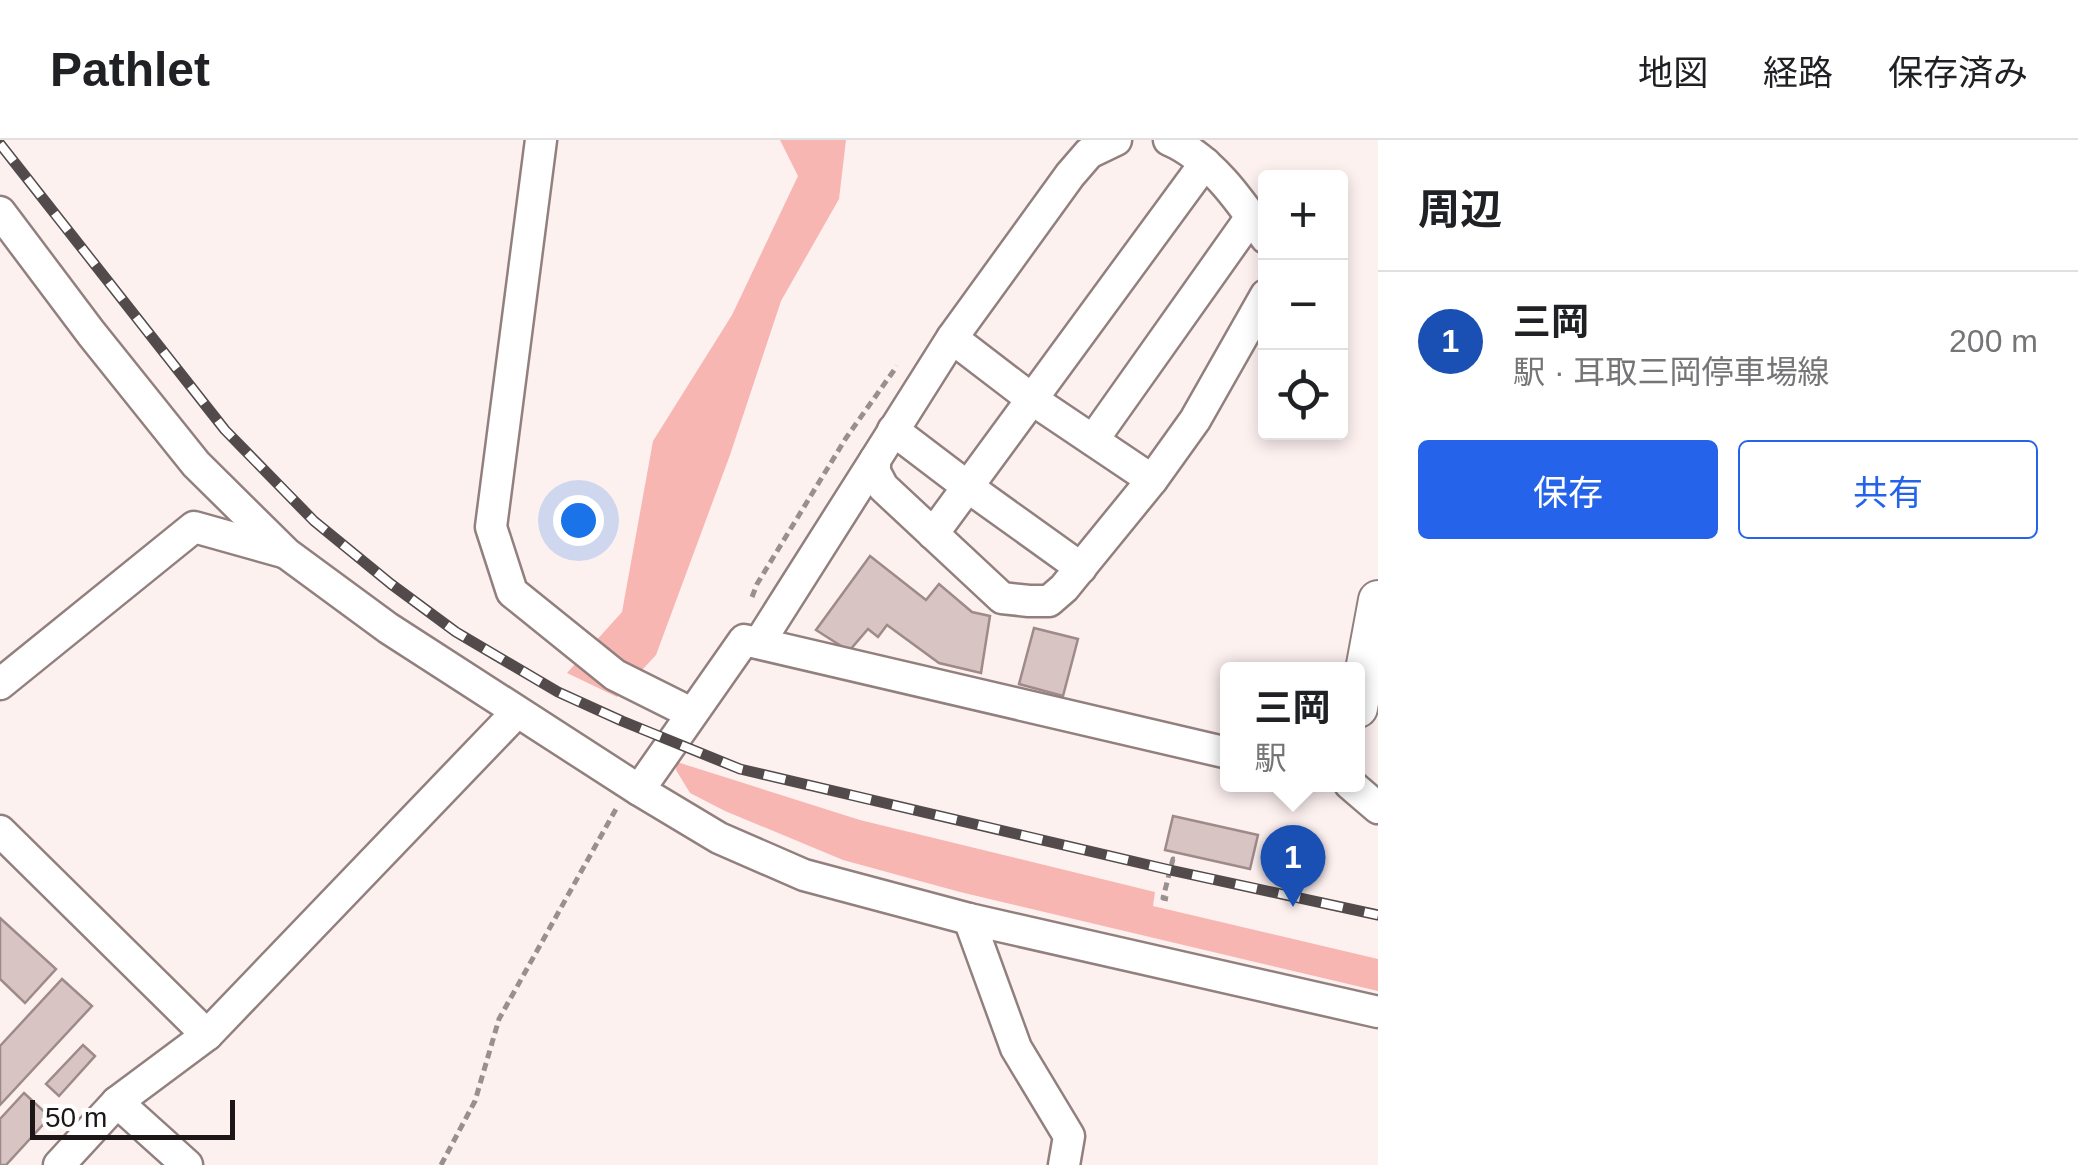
<!DOCTYPE html>
<html lang="ja">
<head>
<meta charset="utf-8">
<style>
  :root { --surface:#fff; --page:#f6f6f6; --text:#202124; --muted:#757577; --line:#e0e0e0; --accent:#2563eb }
  body { margin:0; font-family:Arial,"Noto Sans JP",sans-serif; background:var(--page); color:var(--text) }
  .controls { position:absolute; right:30px; top:30px; display:grid; overflow:hidden; border-radius:10px; box-shadow:0 5px 15px #0003 }
  .controls button { width:90px; height:90px; display:grid; place-items:center; padding:0; border:0; border-bottom:2px solid var(--line); background:var(--surface); color:var(--text); font:50px sans-serif }
  .scale { position:absolute; left:30px; bottom:25px; width:205px; box-sizing:border-box; padding-left:10px; border:5px solid #1d1616; border-top:0; font-size:28px; line-height:35px; white-space:nowrap; color:#1d1616; -webkit-text-stroke:8px #fff; paint-order:stroke }
  .you { position:absolute; left:578px; top:380px; width:35px; height:35px; margin:-25px; border:8px solid #fff; border-radius:50%; background:#1a73e8; box-shadow:0 0 0 15px #1a73e833 }
  .badge { display:grid; place-items:center; width:65px; height:65px; border-radius:50%; background:var(--accent); color:#fff; font-size:32px; font-weight:700 }
  .pin { position:absolute; translate:-50% -82px; filter:drop-shadow(0 2px 5px #0008) }
  .pin::after { content:''; position:absolute; top:52px; width:35px; height:30px; background:inherit; clip-path:polygon(0 0,100% 0,50% 100%) }
  .popup { position:absolute; left:1220px; top:522px; width:145px; height:130px; box-sizing:border-box; display:grid; place-content:center; border-radius:10px; background:var(--surface); filter:drop-shadow(0 2px 8px #0005); font-size:32px; white-space:nowrap; color:var(--muted) }
  .popup b { font-size:38px; color:var(--text) }
  .popup::after { content:''; position:absolute; left:50%; top:100%; margin-left:-20px; border:20px solid transparent; border-top-color:var(--surface) }
  .list { margin:0; padding:0; list-style:none }
  h2 { display:flex; justify-content:space-between; align-items:center; height:130px; margin:0; padding:0 40px; font-size:42px }
  h2 small { font-size:32px; font-weight:400; color:var(--muted) }
  .list li { display:grid; grid-template-columns:65px 1fr auto; gap:30px; align-items:center; box-sizing:border-box; height:140px; padding:0 40px; border-top:2px solid var(--line) }
  .list b { display:block; font-size:38px; white-space:nowrap }
  .list p { margin:0; font-size:32px; white-space:nowrap; color:var(--muted) }
  .list em { font-size:32px; font-style:normal; color:var(--muted) }
  .actions { display:flex; gap:20px; padding:30px 40px }
  .actions a { flex:1; padding:22px 0; border:2px solid var(--accent); border-radius:10px; text-align:center; font-size:35px; color:var(--accent) }
  .actions .main { background:var(--accent); color:#fff }
  .icon { flex:none; width:55px; height:55px; fill:none; stroke:currentColor; stroke-width:2; stroke-linecap:round; stroke-linejoin:round }
  .map { position:relative; flex:none; width:1378px; height:1025px; overflow:hidden }
  header { display:flex; align-items:center; gap:60px; box-sizing:border-box; height:140px; padding:0 50px; background:var(--surface); border-bottom:2px solid var(--line) }
  header strong { font-size:48px }
  nav { display:flex; gap:55px; margin-inline-start:auto; font-size:35px }
  main { display:flex }
  aside { flex:1; background:var(--surface) }
  .map>svg:first-child { display:block }
</style>
</head>
<body>
<header>
<strong>Pathlet</strong>
<nav><a>地図</a><a>経路</a><a>保存済み</a></nav>
</header>
<main>
<div class="map">
<svg width="1378" height="1025" viewBox="0 0 1378 1025">
  <rect width="100%" height="100%" fill="#fdf1f0"/>
  <g fill="#f8b6b2">
    <path d="M780,0H846L839,59L781,161L730,315L656,515L617,557L567,533L622,472L653,301L732,175L798,36Z"/>
    <path d="M677,622L860,680L1155,752L1153,766L1378,819V851L960,752L843,720L725,671L690,653L676,630Z"/>
  </g>
  <g fill="#d8c4c3" stroke="#9d8a89" stroke-width="2.5">
    <path d="M870,416L926,460L939,444L972,472L990,476L981,533L939,523L887,485L878,497L868,489L849,511L816,490Z"/>
    <path d="M1034,488L1078,499L1063,556L1019,544Z"/>
    <path d="M1173,676L1258,695L1250,729L1165,710Z"/>
    <path d="M0,778L56,829L25,863L0,839Z"/>
    <path d="M62,839L92,866L0,965V906Z"/>
    <path d="M83,905L95,916L59,956L46,944Z"/>
    <path d="M24,953L50,977L6,1025H0V979Z"/>
  </g>
  <g fill="none" stroke-linecap="round" stroke-linejoin="round">
    <defs>
      <g id="minor">
        <path d="M541,0L491,387L512,452L615,535L691,573"/>
        <path d="M1116,0L1089,13L1070,35L952,198L875,320V332L883,347L1002,458L1029,461H1049L1064,448L1152,340L1195,280L1266,155"/>
        <path d="M1169,0C1211,18 1241,62 1266,98"/>
        <path d="M0,72L91,193L196,324L286,413L388,488L639,650L719,698L804,735L969,779L1378,872"/>
        <path d="M952,198L1033,260L1152,340"/>
        <path d="M893,290L968,347L1081,428"/>
        <path d="M1093,300L1251,77"/>
        <path d="M933,394L1205,23"/>
        <path d="M759,503L875,320"/>
        <path d="M0,544L194,387L283,412"/>
        <path d="M1350,644L1378,668"/>
        <path d="M639,650L744,500L1228,613"/>
        <path d="M0,691L207,895"/>
        <path d="M969,779L1016,908L1069,996L1064,1025"/>
        <path d="M117,962L187,1025"/>
        <path d="M59,1025L117,962L207,895L517,572"/>
      </g>
      <path id="major" d="M1358,568L1378,460"/>
    </defs>
    <use href="#minor" stroke="#92807f" stroke-width="35"/>
    <use href="#major" stroke="#92807f" stroke-width="42"/>
    <g stroke="#998f8e" stroke-width="5" stroke-dasharray="8 5" stroke-linecap="butt">
      <path d="M752,457L757,444L846,298L897,226"/>
      <path d="M1168,759L1163,758L1173,719L1177,720"/>
      <path d="M441,1025L475,961L499,879L616,669"/>
    </g>
    <use href="#minor" stroke="#fff" stroke-width="30"/>
    <use href="#major" stroke="#fff" stroke-width="38"/>
    <defs>
      <path id="rail" d="M0,4L225,290L314,381L391,444L456,492L558,552L622,581L740,629L1170,730L1378,775"/>
    </defs>
    <use href="#rail" stroke="#534b4b" stroke-width="11"/>
    <use href="#rail" stroke="#fff" stroke-width="8" stroke-dasharray="22" stroke-linecap="butt"/>
  </g>
</svg>
<div class="controls">
<button>+</button>
<button>−</button>
<button><svg class="icon" aria-label="locate" viewBox="0 0 24 24"><circle cx="12" cy="12" r="6"/><path d="M12 2v4M12 18v4M2 12h4M18 12h4"/></svg></button>
</div>
<div class="scale">50 m</div>
<div class="you"></div>
<div class="pin badge" style="left:1293px;top:767px;background:#1a4fb4">1</div>
<div class="popup"><b>三岡</b>駅</div>
</div>
<aside>
<h2>周辺<small></small></h2>
<ul class="list">
<li><span class="badge" style="background:#1a4fb4">1</span><div><b>三岡</b><p>駅 · 耳取三岡停車場線</p></div><em>200 m</em></li>
</ul>
<div class="actions"><a class="main">保存</a><a>共有</a></div>
</aside>
</main>
</body>
</html>
